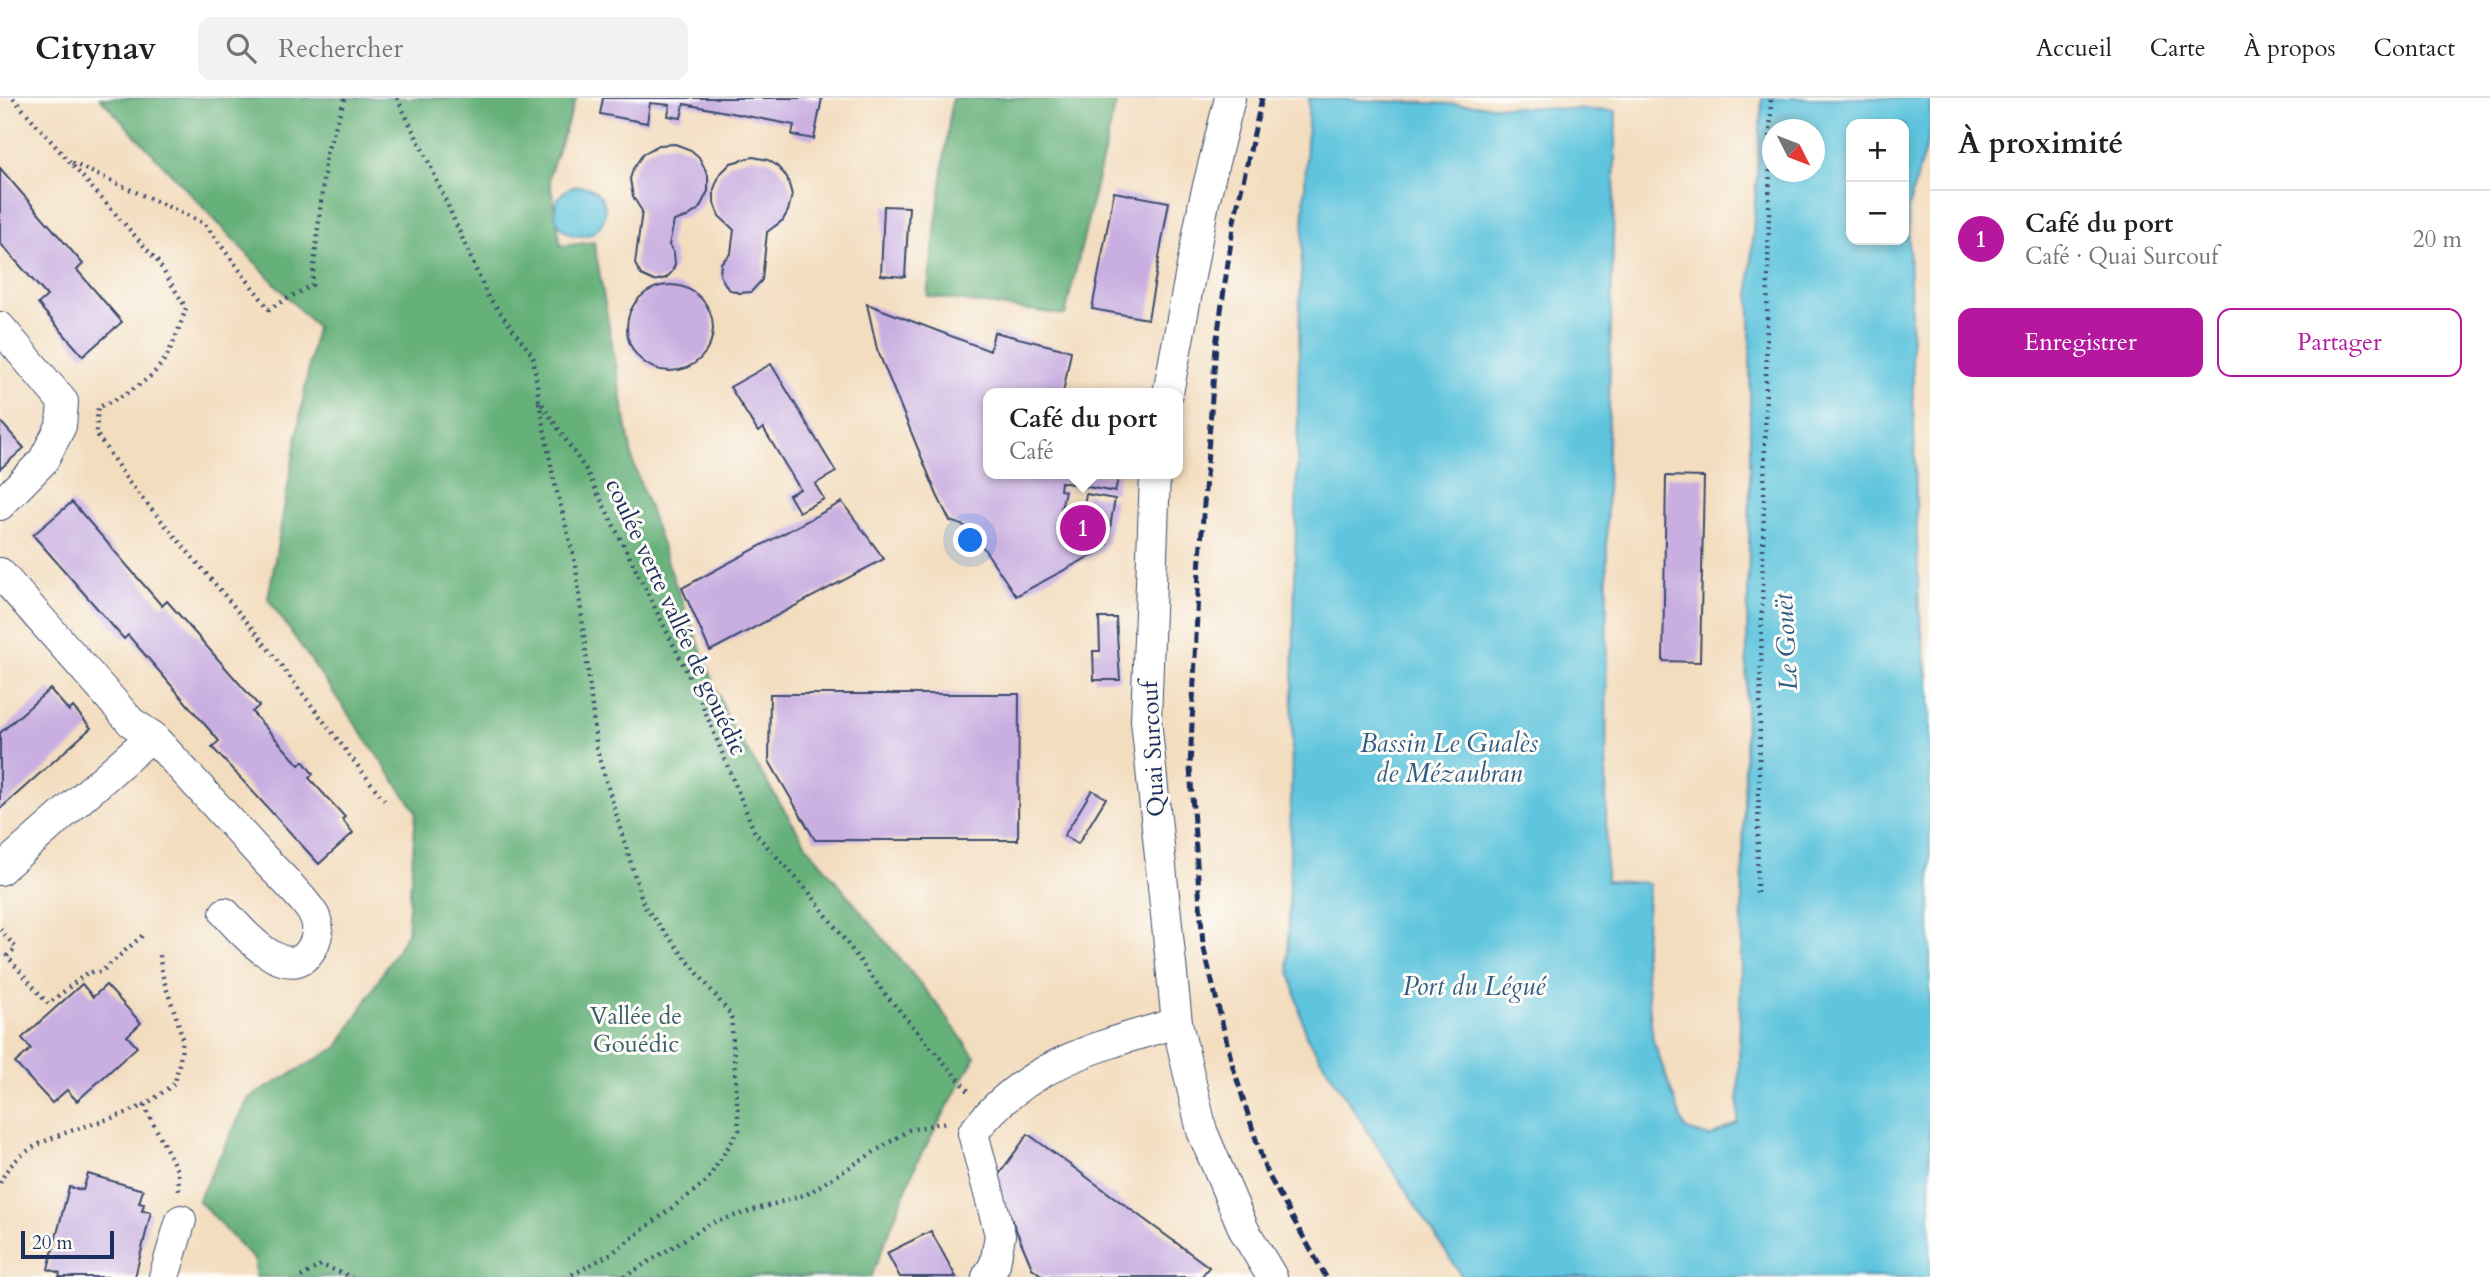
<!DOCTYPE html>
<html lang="fr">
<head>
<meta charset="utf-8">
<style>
  :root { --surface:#fff; --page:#f2f2f2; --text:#202124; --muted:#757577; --line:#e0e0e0; --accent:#b5179e }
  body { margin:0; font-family:Cardo,serif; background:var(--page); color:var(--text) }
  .controls { position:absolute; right:21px; top:21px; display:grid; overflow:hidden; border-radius:14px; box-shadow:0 4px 10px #0003 }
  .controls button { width:63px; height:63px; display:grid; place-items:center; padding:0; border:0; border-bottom:2px solid var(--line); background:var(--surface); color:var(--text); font:35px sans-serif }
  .compass { position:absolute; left:1762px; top:21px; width:63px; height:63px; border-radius:50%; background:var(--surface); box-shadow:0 4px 10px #0003; rotate:132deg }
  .scale { position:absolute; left:21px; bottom:18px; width:93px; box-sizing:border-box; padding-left:7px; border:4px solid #1b2f5e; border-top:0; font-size:19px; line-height:24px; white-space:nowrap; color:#1b2f5e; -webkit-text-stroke:5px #fdfcf7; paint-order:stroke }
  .you { position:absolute; left:971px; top:443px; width:24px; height:24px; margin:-18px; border:5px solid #fff; border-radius:50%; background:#1a73e8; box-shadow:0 0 0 10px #1a73e833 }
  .badge { display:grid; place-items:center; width:46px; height:46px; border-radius:50%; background:var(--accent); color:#fff; font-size:23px; font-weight:700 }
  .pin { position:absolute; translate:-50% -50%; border:4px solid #fff; box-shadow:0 2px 7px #0006 }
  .popup { position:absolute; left:983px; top:290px; width:200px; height:91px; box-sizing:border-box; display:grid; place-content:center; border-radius:14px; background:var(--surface); filter:drop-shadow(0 2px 5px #0005); font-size:23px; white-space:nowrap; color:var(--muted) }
  .popup b { font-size:26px; color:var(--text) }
  .popup::after { content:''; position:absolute; left:50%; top:100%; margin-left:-14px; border:14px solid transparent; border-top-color:var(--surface) }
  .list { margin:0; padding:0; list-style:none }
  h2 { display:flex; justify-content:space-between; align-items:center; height:91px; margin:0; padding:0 28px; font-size:30px }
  h2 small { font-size:23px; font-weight:400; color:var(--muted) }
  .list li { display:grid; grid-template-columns:46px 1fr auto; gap:21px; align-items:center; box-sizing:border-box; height:98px; padding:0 28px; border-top:2px solid var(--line) }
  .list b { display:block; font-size:26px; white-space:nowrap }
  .list p { margin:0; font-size:23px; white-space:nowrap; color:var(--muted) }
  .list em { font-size:23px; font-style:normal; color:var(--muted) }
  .actions { display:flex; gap:14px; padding:21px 28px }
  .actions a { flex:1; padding:16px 0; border:2px solid var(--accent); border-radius:14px; text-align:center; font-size:24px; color:var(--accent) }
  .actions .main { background:var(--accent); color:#fff }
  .icon { flex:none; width:38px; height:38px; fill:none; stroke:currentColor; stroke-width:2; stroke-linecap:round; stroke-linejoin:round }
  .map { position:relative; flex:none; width:1930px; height:1179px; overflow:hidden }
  header { display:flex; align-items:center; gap:42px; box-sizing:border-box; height:98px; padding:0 35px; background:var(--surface); border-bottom:2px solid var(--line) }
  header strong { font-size:33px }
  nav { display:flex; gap:38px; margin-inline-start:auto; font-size:24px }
  .search { width:490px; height:63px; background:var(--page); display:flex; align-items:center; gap:18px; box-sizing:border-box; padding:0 24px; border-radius:14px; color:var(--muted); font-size:26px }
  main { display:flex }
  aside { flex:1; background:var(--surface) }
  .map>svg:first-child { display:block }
</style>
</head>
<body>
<header>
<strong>Citynav</strong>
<div class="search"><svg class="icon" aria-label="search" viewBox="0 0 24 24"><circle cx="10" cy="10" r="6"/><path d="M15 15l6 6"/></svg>Rechercher</div>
<nav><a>Accueil</a><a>Carte</a><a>À propos</a><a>Contact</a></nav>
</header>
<main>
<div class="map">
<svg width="1930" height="1179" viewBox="0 0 1930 1179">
  <rect width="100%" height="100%" fill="#fdfcf7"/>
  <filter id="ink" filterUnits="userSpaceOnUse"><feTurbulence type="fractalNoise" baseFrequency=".0143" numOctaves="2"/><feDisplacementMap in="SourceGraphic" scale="14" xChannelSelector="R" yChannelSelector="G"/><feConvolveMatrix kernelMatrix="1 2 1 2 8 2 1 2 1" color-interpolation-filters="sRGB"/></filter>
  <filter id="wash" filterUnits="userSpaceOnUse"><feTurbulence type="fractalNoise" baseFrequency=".00686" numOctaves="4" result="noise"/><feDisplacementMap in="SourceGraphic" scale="28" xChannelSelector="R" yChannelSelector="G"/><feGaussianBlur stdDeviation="1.57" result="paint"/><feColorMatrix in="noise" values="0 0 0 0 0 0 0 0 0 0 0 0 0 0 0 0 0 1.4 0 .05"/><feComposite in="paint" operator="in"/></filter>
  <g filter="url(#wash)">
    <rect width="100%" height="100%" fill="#f3ddbf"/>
    <g fill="#66b17a" stroke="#40706c" stroke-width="2">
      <path d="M100,0H576L549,78L561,148L594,144L633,364L674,482L729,624L807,748L937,906L975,959L917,1064L871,1179H255V1163L198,1102L249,1000L338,949L407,835L416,713L268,501L316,229Z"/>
      <path d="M952,0H1117L1065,217L927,198Z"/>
    </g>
    <g fill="#5fc4dd" stroke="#3d7a9e" stroke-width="2" fill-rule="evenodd">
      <path d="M1309,0L1616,13L1607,393L1606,783L1649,785L1644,859L1653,942L1685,1031L1710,1039L1738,1024L1750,389V178L1762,0H1930V33L1908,111L1919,510L1930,595V1179H1462L1306,938L1288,866L1300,199ZM1904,26V142H1851V26ZM1772,32H1814V74H1772Z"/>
      <circle cx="580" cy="113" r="25"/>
    </g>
    <g id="blocks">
      <g fill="#c9afe1">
        <path d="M603,0H822L814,41L792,37L794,27L684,6L681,20L668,18L670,7L650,5L647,25L600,16Z"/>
        <path d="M675,46L691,52L699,59L708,77V93L699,111L687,119L674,123L669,147L674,155L675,166L672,174L666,180L654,183L641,177L635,166L642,113L633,99L630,81L633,71L643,56L659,47Z"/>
        <path d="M753,59L768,62L776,67L787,79L792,97L788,113L783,122L767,134L762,182L751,194L739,195L728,191L720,177L721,165L731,155L734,132L719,118L714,105V91L720,76L731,65Z"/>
        <path d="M0,70L83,166L77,172L122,224L83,258L38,206L47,198L0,145Z"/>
        <path d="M1114,94L1169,104L1148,221L1092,211Z"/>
        <path d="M884,108L909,109L905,179L881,177Z"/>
        <circle cx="670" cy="230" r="43"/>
        <path d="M867,206L990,253L994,234L1071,253L1063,295H988V376H1119L1115,394L1061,384L1060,392L1065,393L1061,411L1083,414L1086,396L1115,401L1107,446L1100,453L1016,498L970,430L950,423L937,397L877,251Z"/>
        <path d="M771,266L836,374L815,386L824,401L799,414L789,397L800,391L763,330L758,334L730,289Z"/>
        <path d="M0,323L24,350L0,371Z"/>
        <path d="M1666,378L1704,379L1700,564L1663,563Z"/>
        <path d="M72,404L162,508L167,503L259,608L252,614L299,667L303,663L313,676L309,680L345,719L342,721L353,735L319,766L212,649L219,643L128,537L124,541L33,437Z"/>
        <path d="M842,404L884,461L710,553L682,490Z"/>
        <path d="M1099,520H1116L1120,582H1094L1093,553H1100Z"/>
        <path d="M50,591L69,613L73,609L91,630L0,711V635Z"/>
        <path d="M770,596H1019L1018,742H815L769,663Z"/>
        <path d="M1092,692L1106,700L1078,746L1064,738Z"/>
        <path d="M82,886L93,899L106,887L141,925L127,938L137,949L77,1003L67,992L52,1005L15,965L31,951L22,940Z"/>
        <path d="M1028,1036L1209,1169L1201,1179H1044L1032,1170L995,1082Z"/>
        <path d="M88,1076L143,1092L139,1105L144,1106L142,1113L151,1114L135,1179H59L60,1175L48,1171L69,1089L83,1092Z"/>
        <path d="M931,1133L956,1179H900L887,1155Z"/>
      </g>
    </g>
  </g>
  <g filter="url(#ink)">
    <use href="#blocks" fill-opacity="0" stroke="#3b496d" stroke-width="2"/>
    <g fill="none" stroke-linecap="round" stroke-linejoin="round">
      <defs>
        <g id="minor">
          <path d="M0,229L63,304L61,328L43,363L0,407"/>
          <path d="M1168,295L1204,104L1230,0"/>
          <path d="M1155,376L1146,622L1177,925L1202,1033L1244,1132L1272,1179"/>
          <path d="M0,475L131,624L152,638C191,680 229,722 268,765C279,776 307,805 314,817C319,827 318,838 313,848C291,891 243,835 225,815"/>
          <path d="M0,772L152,638"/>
          <path d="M164,1179L181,1122"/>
          <path d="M987,1179L995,1166L1000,1137L973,1035C1025,966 1098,948 1177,925"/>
        </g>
      </defs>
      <use href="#minor" stroke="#3b496d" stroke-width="32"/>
      <g stroke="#3b496d" stroke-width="4.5" stroke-dasharray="2 5" stroke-linecap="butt">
        <path d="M13,0L158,164L186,210C180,228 171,256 158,270C145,286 117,302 98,309L96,335L128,383L253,531L387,706"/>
        <path d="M397,0L431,69L487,197L533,258L539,302L586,372L698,596L755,735L809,794L881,891L971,996"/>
        <path d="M72,65L204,125L269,211L312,187L326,56L345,0"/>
        <path d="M539,304L553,378L576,468L597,653L644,808L731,917L739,1032L706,1084L612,1155L568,1179"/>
        <path d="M1757,795L1771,0"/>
        <path d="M0,831L16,850L7,858L48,906L88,874H101L143,837"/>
        <path d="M144,1007L178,1074L179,1094"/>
        <path d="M0,1085C21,1034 101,1030 144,1007C155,1001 165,992 175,985C177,972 183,954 182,941C177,911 160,886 160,856"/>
        <path d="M301,1179L321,1167L352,1179"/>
        <path d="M624,1179L711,1125L807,1096L909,1032L946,1024"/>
      </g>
      <use href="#minor" stroke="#fff" stroke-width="30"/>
      <path stroke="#1b2f5e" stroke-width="5" stroke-dasharray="10 5" stroke-linecap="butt" d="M1262,0L1234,123L1216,247L1199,472L1190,670L1203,847L1233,969L1266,1073L1326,1179"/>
    </g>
  </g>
  <g text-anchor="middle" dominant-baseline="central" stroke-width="6" stroke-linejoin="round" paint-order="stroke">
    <g font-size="24" fill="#1b2f5e" stroke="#fdfcf7">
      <text transform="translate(676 519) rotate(65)">coulée verte vallée de gouédic</text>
      <text transform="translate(1153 651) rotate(-93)">Quai Surcouf</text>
    </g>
    <g font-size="24" fill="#395f6d" stroke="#fdfcf7">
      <text x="636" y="918">Vallée de<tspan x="636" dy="28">Gouédic</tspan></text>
    </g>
    <g font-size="26" font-style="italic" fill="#2f5c84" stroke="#fdfcf7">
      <text transform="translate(1786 544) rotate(-93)">Le Gouët</text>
      <text x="1449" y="645">Bassin Le Gualès<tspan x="1449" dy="30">de Mézaubran</tspan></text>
      <text x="1474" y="888">Port du Légué</text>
    </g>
  </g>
</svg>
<div class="controls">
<button>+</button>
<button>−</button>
</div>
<svg class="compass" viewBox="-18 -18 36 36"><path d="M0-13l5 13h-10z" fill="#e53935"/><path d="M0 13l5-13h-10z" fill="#757577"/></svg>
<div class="scale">20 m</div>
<div class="you"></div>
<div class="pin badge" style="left:1083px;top:430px">1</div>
<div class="popup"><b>Café du port</b>Café</div>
</div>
<aside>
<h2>À proximité<small></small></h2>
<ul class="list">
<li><span class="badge">1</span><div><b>Café du port</b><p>Café · Quai Surcouf</p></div><em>20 m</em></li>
</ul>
<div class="actions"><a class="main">Enregistrer</a><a>Partager</a></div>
</aside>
</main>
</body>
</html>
